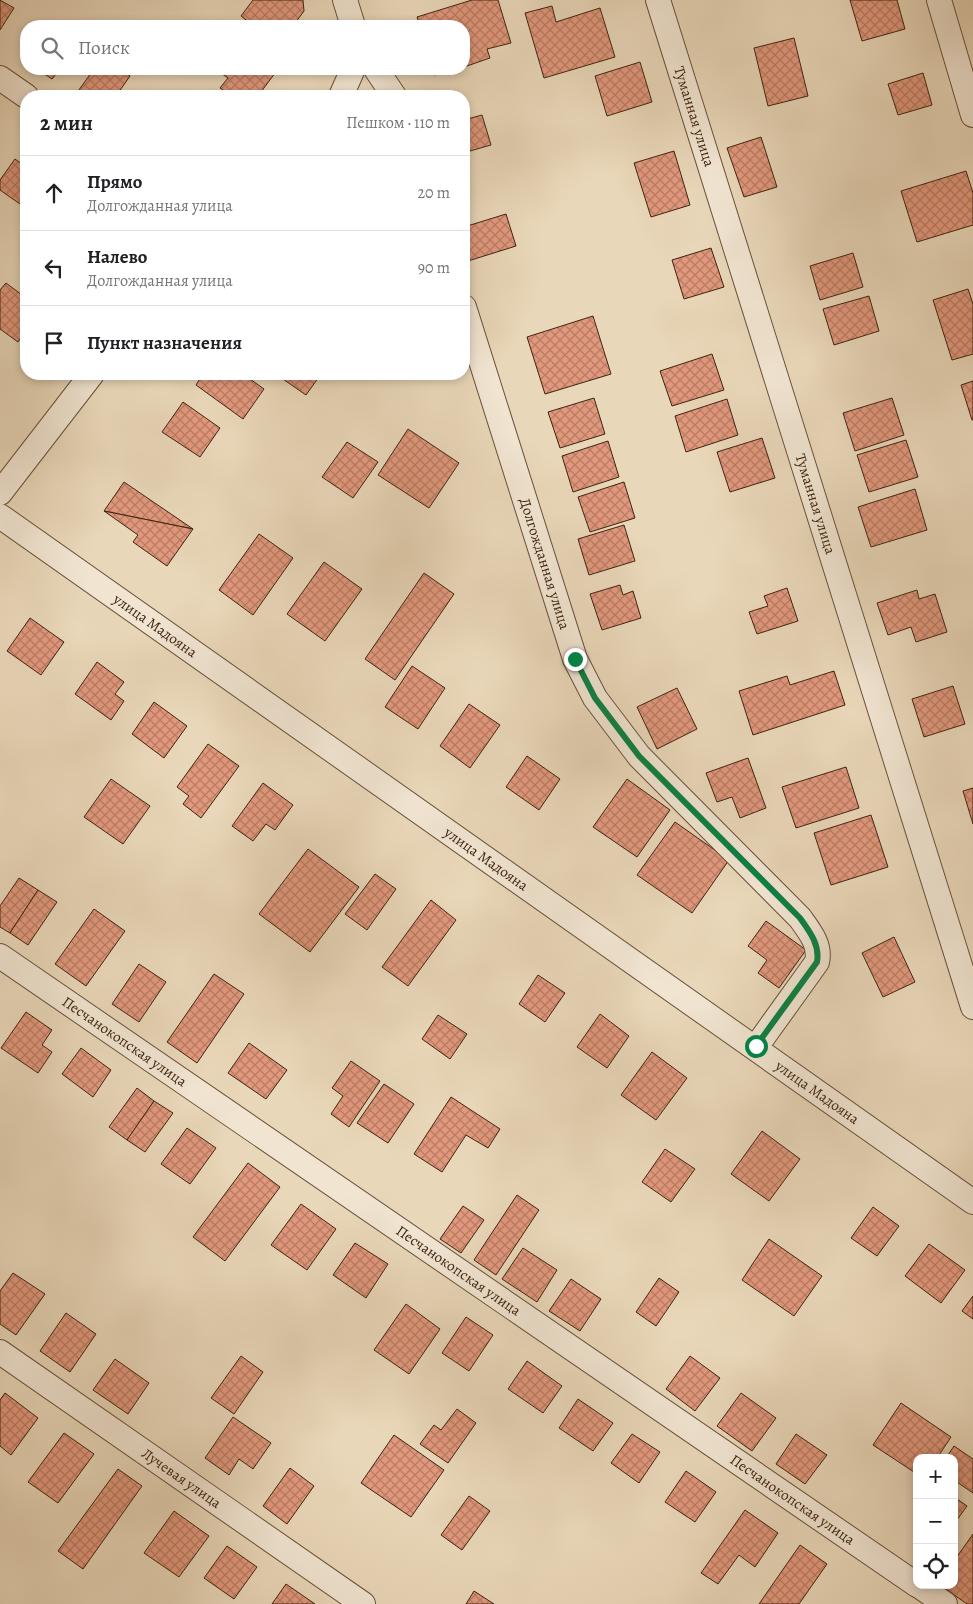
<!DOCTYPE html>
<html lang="ru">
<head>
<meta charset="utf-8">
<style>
  :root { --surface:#fff; --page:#f2f2f2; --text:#202124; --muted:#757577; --line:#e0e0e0 }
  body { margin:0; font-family:Alegreya,serif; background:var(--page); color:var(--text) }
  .controls { position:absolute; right:15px; bottom:15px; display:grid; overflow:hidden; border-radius:10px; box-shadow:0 2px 8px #0003 }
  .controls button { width:45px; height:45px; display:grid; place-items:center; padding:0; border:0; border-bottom:1px solid var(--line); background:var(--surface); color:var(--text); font:25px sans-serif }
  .stop { position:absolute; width:15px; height:15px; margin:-11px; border:4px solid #0b8043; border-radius:50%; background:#fff }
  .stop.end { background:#0b8043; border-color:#fff; box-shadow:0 1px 5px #0008 }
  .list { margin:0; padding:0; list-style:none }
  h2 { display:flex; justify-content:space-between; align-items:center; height:65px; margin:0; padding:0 20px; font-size:21px }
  h2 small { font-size:16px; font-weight:400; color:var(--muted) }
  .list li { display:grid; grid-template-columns:32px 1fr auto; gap:15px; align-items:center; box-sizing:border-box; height:75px; padding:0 20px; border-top:1px solid var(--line) }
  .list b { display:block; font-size:19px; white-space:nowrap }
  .list p { margin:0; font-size:16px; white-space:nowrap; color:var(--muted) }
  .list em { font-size:16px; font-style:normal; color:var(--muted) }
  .icon { flex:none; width:28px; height:28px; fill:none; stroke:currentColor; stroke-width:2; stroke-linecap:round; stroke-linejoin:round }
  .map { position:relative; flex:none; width:973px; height:1604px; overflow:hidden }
  .search { position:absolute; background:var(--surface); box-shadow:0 2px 8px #0003; left:20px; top:20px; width:450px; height:55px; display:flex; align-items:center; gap:12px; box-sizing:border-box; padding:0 18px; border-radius:20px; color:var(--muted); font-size:19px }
  .panel { position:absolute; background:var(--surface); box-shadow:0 2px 8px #0003; left:20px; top:90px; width:450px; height:290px; border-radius:20px }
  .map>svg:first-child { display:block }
</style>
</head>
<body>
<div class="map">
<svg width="973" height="1604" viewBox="0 0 973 1604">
  <defs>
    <pattern id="building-cross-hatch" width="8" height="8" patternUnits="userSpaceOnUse" patternTransform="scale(1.25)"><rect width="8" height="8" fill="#e2987d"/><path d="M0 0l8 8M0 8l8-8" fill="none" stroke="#b97c65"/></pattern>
  </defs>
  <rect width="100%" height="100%" fill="#e9d7b9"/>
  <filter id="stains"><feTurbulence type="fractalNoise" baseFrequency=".004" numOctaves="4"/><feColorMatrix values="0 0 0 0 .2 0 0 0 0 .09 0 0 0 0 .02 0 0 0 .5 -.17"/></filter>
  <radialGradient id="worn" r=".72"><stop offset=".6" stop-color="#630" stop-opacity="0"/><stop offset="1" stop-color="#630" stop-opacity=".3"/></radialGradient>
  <g fill="url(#building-cross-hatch)" stroke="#3e240f">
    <path d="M0,0L14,8L0,30Z"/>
    <path d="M253,0H303L304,11L293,26H254L241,16Z"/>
    <path d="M472,0H498L511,43L487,49L490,58L464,67V26H420L417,17Z"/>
    <path d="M850,0H897L905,29L862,41Z"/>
    <path d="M552,6L556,22L600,8L615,57L544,78L525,13Z"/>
    <path d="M794,38L808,96L768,106L754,48Z"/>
    <path d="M640,62L652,102L607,116L595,76Z"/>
    <path d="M37,69H60L52,79Z"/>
    <path d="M94,69H118L130,76L116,96H78L76,94Z"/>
    <path d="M215,69H278L258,96H232L220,88L228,78Z"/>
    <path d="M432,69H456L434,75Z"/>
    <path d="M923,73L932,105L898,115L888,84Z"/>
    <path d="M482,115L491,145L470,151L467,141L464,142V120Z"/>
    <path d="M761,137L777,187L744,197L727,148Z"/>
    <path d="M674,151L690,205L651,217L634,163Z"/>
    <path d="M15,159L26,167V196L20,204L0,190V180Z"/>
    <path d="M966,171L973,193V225L917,242L901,191Z"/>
    <path d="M506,214L516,246L468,261L464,246V227Z"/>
    <path d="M711,248L724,287L684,299L672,260Z"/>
    <path d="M853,253L863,287L820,300L810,266Z"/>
    <path d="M6,283L26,298V330L18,342L0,329V290Z"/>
    <path d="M968,289L973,304V354L952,360L933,300Z"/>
    <path d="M869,296L879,331L834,345L823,309Z"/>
    <path d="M593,316L611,374L545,394L527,337Z"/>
    <path d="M712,354L724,390L672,406L660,371Z"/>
    <path d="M203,374H243L264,389L243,419L196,385Z"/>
    <path d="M283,374H321L306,395L280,377Z"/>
    <path d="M973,381V420H972L961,385Z"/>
    <path d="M594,398L605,434L560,448L548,412Z"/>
    <path d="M892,398L904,435L855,451L843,413Z"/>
    <path d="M727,399L738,435L686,452L675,416Z"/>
    <path d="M183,402L220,428L200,457L162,432Z"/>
    <path d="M408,429L459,463L429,508L378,475Z"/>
    <path d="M762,438L775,478L730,492L717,452Z"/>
    <path d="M906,440L918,477L869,492L857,455Z"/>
    <path d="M608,441L619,477L573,492L562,456Z"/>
    <path d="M347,442L378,462L353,498L322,477Z"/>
    <path d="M124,482L193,529L104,511Z"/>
    <path d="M624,482L635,518L590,532L578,497Z"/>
    <path d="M915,489L927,530L871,547L858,507Z"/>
    <path d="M104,511L193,529L167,566L133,542L138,535Z"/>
    <path d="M624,525L635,561L589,575L578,539Z"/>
    <path d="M259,534L293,558L253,615L219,590Z"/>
    <path d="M324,562L362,589L325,641L287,614Z"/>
    <path d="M424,573L454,594L395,680L365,659Z"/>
    <path d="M620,585L623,595L633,591L641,618L602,630L590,594Z"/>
    <path d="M787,588L798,621L757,634L749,612L768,606L764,596Z"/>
    <path d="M917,590L919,599L935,594L947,632L916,642L911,627L888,635L877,603Z"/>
    <path d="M30,618L64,642L41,675L7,651Z"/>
    <path d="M97,662L124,682L115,694L124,701L111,720L75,694Z"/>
    <path d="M412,666L445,688L418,729L385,707Z"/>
    <path d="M834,671L845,705L753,735L739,691L787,676L790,685Z"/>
    <path d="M953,686L965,724L924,737L912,699Z"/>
    <path d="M677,688L697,729L657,749L637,707Z"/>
    <path d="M154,702L187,726L164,758L132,734Z"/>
    <path d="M469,704L500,725L470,768L440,746Z"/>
    <path d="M208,744L239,766L201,818L183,804L189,796L177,787Z"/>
    <path d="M527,756L560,779L539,810L506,787Z"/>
    <path d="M748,758L766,808L740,818L732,797L717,802L706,773Z"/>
    <path d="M846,767L859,808L796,828L782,787Z"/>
    <path d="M111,779L150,806L123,844L84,817Z"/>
    <path d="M627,779L670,810L637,857L593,827Z"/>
    <path d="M263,783L293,805L275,830L266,824L253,841L232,826Z"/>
    <path d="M973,788V824L963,791Z"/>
    <path d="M871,815L888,867L831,885L814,833Z"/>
    <path d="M675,822L729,860L692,913L637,875Z"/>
    <path d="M308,849L359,887L310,952L259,914Z"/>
    <path d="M375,874L396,889L367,930L345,914Z"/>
    <path d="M19,878L38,890L10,933L0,927V906Z"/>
    <path d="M38,890L57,902L28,945L10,933Z"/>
    <path d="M431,900L456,920L408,986L382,967Z"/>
    <path d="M94,909L125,931L86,986L55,964Z"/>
    <path d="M766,921L806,950L779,988L758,973L767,960L748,946Z"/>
    <path d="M894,937L915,982L883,997L862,953Z"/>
    <path d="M139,964L166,982L139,1022L112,1004Z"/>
    <path d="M214,974L244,994L197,1063L167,1042Z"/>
    <path d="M538,975L565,993L545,1022L519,1004Z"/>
    <path d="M26,1012L52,1030L42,1045L52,1052L38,1073L1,1048Z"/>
    <path d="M600,1014L629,1036L607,1068L577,1047Z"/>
    <path d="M438,1015L467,1034L450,1059L422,1039Z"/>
    <path d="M249,1043L287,1070L266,1099L228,1073Z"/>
    <path d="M81,1048L111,1070L93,1097L62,1074Z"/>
    <path d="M652,1052L687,1078L656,1120L621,1095Z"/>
    <path d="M351,1061L380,1081L349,1127L331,1114L343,1096L332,1088Z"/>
    <path d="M384,1084L414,1104L388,1143L357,1123Z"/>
    <path d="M137,1088L154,1101L127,1140L109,1127Z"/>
    <path d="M451,1097L500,1129L488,1148L466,1135L442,1172L414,1154Z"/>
    <path d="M154,1101L173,1113L145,1152L127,1140Z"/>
    <path d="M187,1128L216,1148L190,1184L161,1164Z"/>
    <path d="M762,1131L800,1159L769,1201L731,1174Z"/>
    <path d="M665,1149L695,1169L671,1202L642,1182Z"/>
    <path d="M248,1163L280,1187L225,1261L193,1237Z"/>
    <path d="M517,1195L539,1210L496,1275L474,1260Z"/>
    <path d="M301,1204L336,1229L307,1270L271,1245Z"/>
    <path d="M463,1206L484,1220L461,1253L440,1239Z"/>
    <path d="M873,1207L899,1226L877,1256L851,1238Z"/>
    <path d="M769,1239L822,1276L794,1316L742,1280Z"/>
    <path d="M355,1243L388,1264L366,1298L333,1275Z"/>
    <path d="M929,1244L965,1270L941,1303L905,1276Z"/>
    <path d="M523,1248L557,1270L537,1302L502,1279Z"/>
    <path d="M13,1273L45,1294L16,1335L0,1324V1291Z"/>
    <path d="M659,1278L679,1292L656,1326L636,1312Z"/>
    <path d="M571,1279L601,1299L580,1331L549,1311Z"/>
    <path d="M973,1296V1319L962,1311Z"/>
    <path d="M406,1304L440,1329L409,1374L374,1350Z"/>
    <path d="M66,1313L96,1334L70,1372L40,1351Z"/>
    <path d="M466,1317L493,1335L469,1371L442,1353Z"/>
    <path d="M241,1356L263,1372L234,1414L211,1398Z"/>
    <path d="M690,1356L720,1378L695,1411L666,1389Z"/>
    <path d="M115,1359L149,1383L128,1414L93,1390Z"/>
    <path d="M527,1361L562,1386L543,1413L508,1389Z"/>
    <path d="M5,1393L38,1418L11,1455L0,1446V1400Z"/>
    <path d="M741,1393L776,1418L752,1451L717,1426Z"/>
    <path d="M578,1399L613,1423L593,1451L559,1428Z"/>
    <path d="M901,1403L951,1437L937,1458H917V1474L873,1445Z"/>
    <path d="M457,1409L476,1423L448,1463L420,1444L434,1425L441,1430Z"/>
    <path d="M233,1417L271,1443L253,1469L239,1459L229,1475L205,1458Z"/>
    <path d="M64,1433L94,1454L58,1503L28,1482Z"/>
    <path d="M632,1434L660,1452L639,1483L611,1463Z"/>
    <path d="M796,1434L827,1455L805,1484L776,1464Z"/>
    <path d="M394,1435L444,1470L411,1517L361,1483Z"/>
    <path d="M954,1446L973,1459V1493L954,1480V1458H946Z"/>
    <path d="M290,1468L314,1486L287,1524L263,1506Z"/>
    <path d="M118,1469L142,1486L83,1569L58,1551Z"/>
    <path d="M686,1471L716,1492L695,1522L665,1502Z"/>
    <path d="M469,1496L490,1511L462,1550L441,1535Z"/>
    <path d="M954,1497L967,1506L954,1524Z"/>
    <path d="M745,1510L778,1533L755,1567L739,1555L718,1584L701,1573Z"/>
    <path d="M174,1511L209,1536L179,1577L144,1553Z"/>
    <path d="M973,1534V1604H967L940,1585H954V1561Z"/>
    <path d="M800,1545L827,1564L799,1604H759Z"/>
    <path d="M227,1546L257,1567L234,1599L204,1578Z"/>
    <path d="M286,1584L315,1604H272Z"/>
    <path d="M474,1591L494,1604H466Z"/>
  </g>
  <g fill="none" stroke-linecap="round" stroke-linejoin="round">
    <defs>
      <g id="street">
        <path d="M345,0L353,26"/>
        <path id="s1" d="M658,0L973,1007"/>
        <path d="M939,0L973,115"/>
        <path d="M376,69L394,96"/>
        <path d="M0,78L26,96"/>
        <path d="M341,96L353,69"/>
        <path id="s2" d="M464,307L575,659L595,698L639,756L800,918C810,932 821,945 817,962L756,1047"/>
        <path d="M0,493L92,374"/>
        <path id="s3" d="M0,516L973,1202"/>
        <path id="s4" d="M0,956L917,1585"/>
        <path id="s5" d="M0,1352L363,1604"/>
        <path d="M918,1585L945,1604"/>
      </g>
    </defs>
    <use href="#street" stroke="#69513a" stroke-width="26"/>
    <use href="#street" stroke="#f1e5d2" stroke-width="24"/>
  </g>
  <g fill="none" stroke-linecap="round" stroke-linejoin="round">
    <path stroke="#0b8043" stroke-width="6" d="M575,659L595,698L639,756L800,918C810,932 820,945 817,962L756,1046"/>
  </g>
  <g text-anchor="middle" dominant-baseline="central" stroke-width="5" stroke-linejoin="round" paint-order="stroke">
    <g font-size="15" fill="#3e240f" stroke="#f1e5d2">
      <text stroke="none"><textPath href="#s1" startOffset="122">Туманная улица</textPath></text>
      <text stroke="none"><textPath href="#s1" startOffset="528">Туманная улица</textPath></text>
      <text stroke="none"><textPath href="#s2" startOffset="269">Долгожданная улица</textPath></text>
      <text stroke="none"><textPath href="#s3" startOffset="190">улица Мадояна</textPath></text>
      <text stroke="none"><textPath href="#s3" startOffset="595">улица Мадояна</textPath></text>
      <text stroke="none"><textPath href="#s4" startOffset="151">Песчанокопская улица</textPath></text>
      <text stroke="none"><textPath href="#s3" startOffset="1000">улица Мадояна</textPath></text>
      <text stroke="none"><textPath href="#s4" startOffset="556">Песчанокопская улица</textPath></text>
      <text stroke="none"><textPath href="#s5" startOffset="221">Лучевая улица</textPath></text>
      <text stroke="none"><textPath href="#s4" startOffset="961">Песчанокопская улица</textPath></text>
    </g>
  </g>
  <rect width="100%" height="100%" filter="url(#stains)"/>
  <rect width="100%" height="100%" fill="url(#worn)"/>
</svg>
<div class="controls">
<button>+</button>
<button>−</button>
<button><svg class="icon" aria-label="locate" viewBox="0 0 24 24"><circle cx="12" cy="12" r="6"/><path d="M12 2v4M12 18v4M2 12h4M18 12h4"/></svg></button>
</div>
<div class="stop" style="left:756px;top:1046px"></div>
<div class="stop end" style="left:575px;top:659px"></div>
<div class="search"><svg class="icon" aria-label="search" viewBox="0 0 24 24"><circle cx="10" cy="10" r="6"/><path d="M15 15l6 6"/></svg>Поиск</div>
<section class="panel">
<h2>2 мин<small>Пешком · 110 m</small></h2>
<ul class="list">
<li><svg class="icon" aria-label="ahead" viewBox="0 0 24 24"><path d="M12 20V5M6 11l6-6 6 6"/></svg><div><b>Прямо</b><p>Долгожданная улица</p></div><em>20 m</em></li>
<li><svg class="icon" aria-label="left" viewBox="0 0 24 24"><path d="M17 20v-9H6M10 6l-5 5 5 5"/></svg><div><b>Налево</b><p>Долгожданная улица</p></div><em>90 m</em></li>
<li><svg class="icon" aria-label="arrive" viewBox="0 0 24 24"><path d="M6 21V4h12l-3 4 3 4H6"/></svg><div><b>Пункт назначения</b></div></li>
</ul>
</section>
</div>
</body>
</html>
